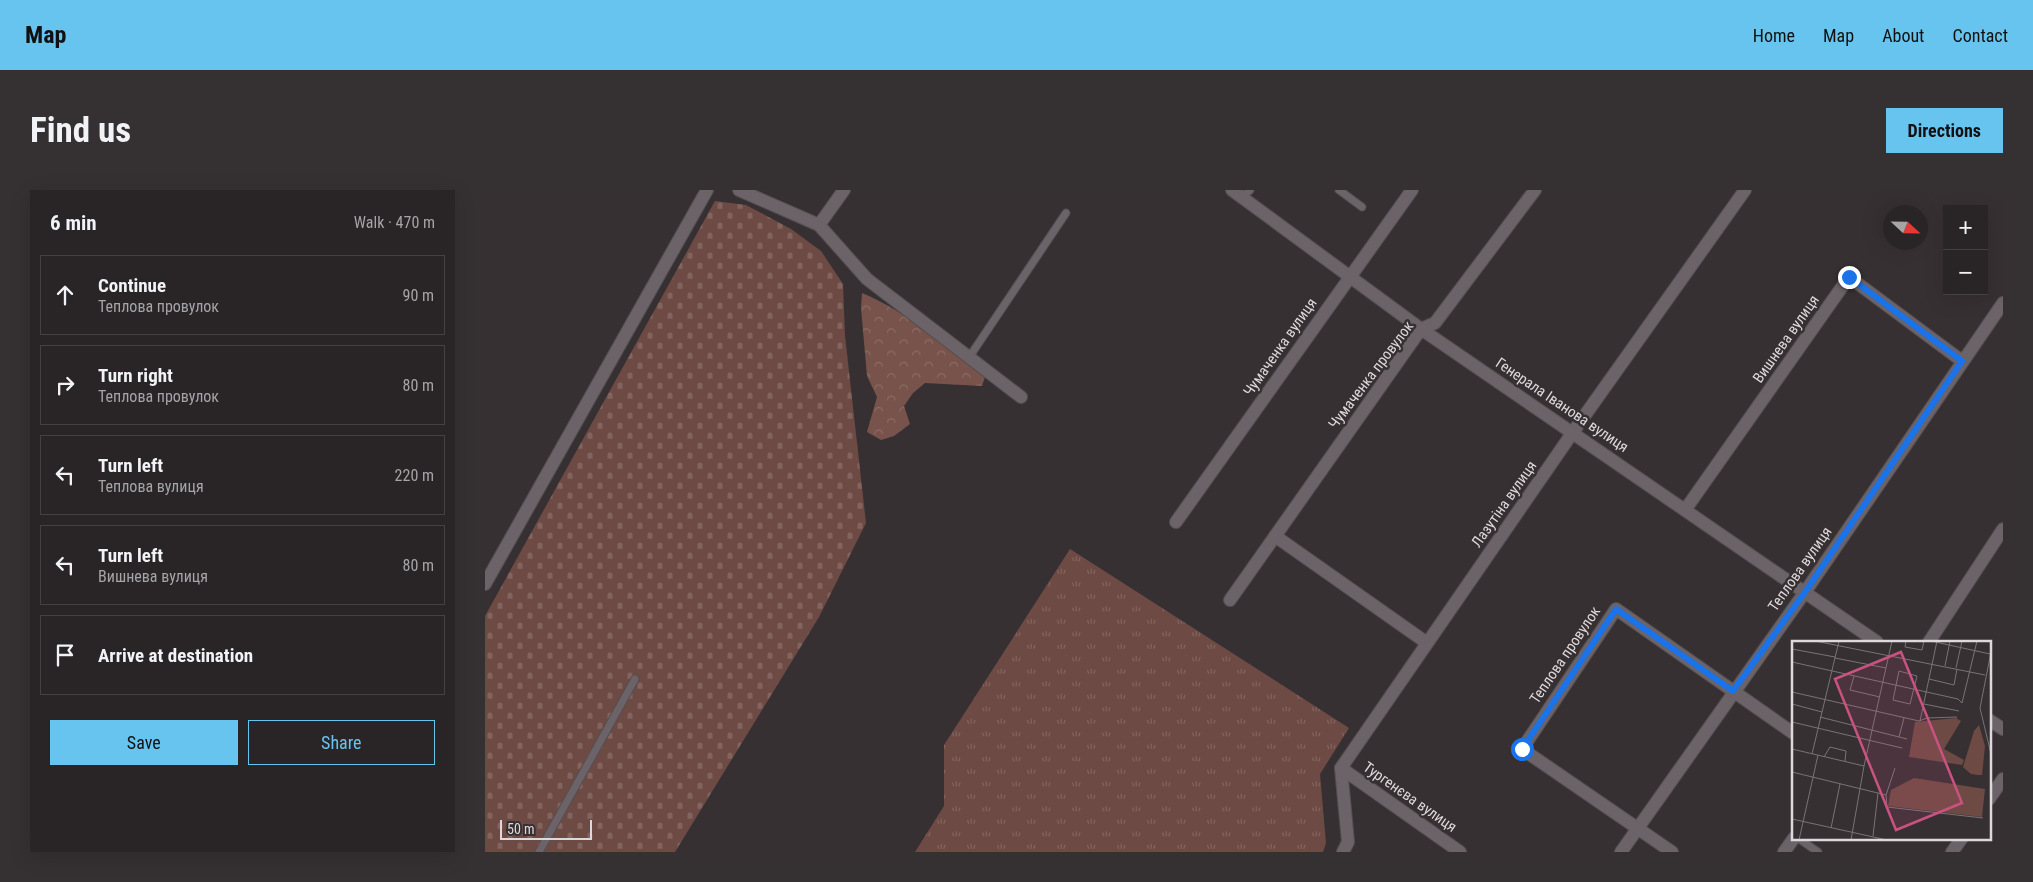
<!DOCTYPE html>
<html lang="en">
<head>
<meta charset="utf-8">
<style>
  :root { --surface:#292426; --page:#353032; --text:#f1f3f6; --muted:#a5a4a7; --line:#454143; --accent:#66c4ef }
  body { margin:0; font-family:"Roboto Condensed",sans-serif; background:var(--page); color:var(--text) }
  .controls { position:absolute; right:15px; top:15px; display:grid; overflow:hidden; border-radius:0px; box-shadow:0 5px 20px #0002 }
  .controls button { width:45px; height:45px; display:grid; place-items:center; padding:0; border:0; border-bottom:1px solid var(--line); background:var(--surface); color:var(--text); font:25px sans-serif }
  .compass { position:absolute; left:1398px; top:15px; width:45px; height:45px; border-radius:50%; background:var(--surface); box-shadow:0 5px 20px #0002; rotate:112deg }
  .scale { position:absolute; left:15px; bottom:12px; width:92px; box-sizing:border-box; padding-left:5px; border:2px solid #ddd8db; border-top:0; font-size:14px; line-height:18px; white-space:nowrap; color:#ddd8db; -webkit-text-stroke:4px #373033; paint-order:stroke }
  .stop { position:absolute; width:15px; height:15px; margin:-11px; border:4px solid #1a73e8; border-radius:50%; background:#fff }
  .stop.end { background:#1a73e8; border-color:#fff; box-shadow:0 1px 5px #0008 }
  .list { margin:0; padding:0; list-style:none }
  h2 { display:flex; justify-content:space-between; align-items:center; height:65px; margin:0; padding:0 20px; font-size:21px }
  h2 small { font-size:16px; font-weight:400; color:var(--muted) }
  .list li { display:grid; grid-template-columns:32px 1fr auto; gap:15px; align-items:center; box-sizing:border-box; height:80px; margin:0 10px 10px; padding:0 10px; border:1px solid var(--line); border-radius:0px }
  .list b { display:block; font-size:19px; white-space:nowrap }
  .list p { margin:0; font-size:16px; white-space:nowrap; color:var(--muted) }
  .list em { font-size:16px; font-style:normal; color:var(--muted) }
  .actions { display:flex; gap:10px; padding:15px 20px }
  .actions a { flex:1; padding:11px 0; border:1px solid var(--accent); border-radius:0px; text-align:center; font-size:18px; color:var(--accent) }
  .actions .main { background:var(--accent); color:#111 }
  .icon { flex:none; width:28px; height:28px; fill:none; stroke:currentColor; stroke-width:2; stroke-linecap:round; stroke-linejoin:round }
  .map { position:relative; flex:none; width:1518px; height:662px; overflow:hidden; border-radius:0px }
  header { display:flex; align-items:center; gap:30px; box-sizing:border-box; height:70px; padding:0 25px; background:var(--accent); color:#111 }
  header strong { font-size:24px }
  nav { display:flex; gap:28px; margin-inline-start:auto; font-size:18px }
  .intro { display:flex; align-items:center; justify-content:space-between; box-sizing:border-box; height:120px; padding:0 30px }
  h1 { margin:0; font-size:35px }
  .button { padding:12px 22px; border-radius:0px; background:var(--accent); color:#111; font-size:18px; font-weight:700 }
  main { display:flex; gap:30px; padding:0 30px }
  aside { flex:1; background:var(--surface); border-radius:0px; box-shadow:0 5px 20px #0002 }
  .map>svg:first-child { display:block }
</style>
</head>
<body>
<header>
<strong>Map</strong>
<nav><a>Home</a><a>Map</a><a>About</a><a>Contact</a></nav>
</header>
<div class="intro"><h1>Find us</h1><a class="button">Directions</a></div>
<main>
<aside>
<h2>6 min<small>Walk · 470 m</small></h2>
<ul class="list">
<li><svg class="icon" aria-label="ahead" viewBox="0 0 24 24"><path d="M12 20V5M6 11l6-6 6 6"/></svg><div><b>Continue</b><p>Теплова провулок</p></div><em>90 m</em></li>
<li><svg class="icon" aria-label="right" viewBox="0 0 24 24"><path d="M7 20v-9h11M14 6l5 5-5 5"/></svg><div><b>Turn right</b><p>Теплова провулок</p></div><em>80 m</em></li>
<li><svg class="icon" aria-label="left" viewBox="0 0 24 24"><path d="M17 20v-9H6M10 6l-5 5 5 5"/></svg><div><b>Turn left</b><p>Теплова вулиця</p></div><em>220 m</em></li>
<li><svg class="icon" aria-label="left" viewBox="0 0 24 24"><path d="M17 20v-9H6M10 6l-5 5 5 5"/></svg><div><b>Turn left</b><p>Вишнева вулиця</p></div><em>80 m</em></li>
<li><svg class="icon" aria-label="arrive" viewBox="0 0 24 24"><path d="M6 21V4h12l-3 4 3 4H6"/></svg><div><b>Arrive at destination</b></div></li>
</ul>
<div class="actions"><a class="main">Save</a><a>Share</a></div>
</aside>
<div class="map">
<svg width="1518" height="662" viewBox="0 0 1518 662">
  <defs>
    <pattern id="grass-tufts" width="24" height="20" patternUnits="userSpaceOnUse" patternTransform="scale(1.25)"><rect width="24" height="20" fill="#6e4a44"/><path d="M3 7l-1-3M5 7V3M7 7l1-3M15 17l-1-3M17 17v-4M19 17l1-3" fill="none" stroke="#82635e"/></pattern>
    <pattern id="forest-crowns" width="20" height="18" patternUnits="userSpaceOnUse" patternTransform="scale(1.25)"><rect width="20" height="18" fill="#78534c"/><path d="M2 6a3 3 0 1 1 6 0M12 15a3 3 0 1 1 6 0" fill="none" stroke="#8b6b65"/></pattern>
    <pattern id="cemetery-stones" width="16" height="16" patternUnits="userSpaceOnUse" patternTransform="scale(1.25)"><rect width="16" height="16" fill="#6e4a44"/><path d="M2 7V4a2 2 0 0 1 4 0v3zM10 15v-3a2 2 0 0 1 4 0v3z" fill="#82635e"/></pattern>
  </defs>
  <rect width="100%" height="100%" fill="#373033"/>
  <path fill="url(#grass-tufts)" d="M585,359L864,538L835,584L841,653L838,662H430L459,616V555Z"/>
  <path fill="url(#forest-crowns)" d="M377,103C424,122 459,158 500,187L497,196L440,193L428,203L419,216L425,234L409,246L396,250L382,242L392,207L382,186L376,118Z"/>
  <path fill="url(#cemetery-stones)" d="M230,11L261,15L306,39L336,61L358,94L360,146L381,333L334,427L190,662H0V426Z"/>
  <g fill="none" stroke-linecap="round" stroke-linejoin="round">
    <defs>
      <g id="service">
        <path d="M854,0L877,17"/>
        <path d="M757,7L765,0"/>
        <path d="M485,166L581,23"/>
        <path d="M1313,648L1333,662"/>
        <path d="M54,662L150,489"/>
      </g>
      <g id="minor">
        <path d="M254,0L334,35L382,89L536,207"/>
        <path d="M334,35L359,0"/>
        <path d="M1200,320L1364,87L1477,171"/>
        <path d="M691,332L927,0"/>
        <path d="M790,346L942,453"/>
        <path d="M0,394L222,0"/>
        <path d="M745,410L936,139L950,133L1050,0"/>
        <path d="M1444,452L1518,339"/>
        <path d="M856,578L975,662"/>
        <path d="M1504,609L1518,589"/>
        <path d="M858,662L863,652L856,578L1088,242L1260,0"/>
        <path d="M1136,662L1320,402L1518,113"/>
        <path d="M1187,662L1037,559L1131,419L1308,543"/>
        <path d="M1299,662L1309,648"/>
        <path d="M1467,662L1477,648"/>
      </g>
      <g id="tertiary">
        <path d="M747,0L936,139L1392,452"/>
        <path d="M1504,530L1518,539"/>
      </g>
    </defs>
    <use href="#service" stroke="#534e51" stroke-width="9"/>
    <use href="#minor" stroke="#534e51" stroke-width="14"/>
    <use href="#tertiary" stroke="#534e51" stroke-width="14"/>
    <use href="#service" stroke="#6b6367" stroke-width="7"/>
    <use href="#minor" stroke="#6b6367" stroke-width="12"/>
    <use href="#tertiary" stroke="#6b6367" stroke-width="12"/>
  </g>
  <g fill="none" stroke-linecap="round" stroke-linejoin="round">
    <path stroke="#1a73e8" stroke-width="6" d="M1037,559L1131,419L1248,501L1320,402L1477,171L1364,87"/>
  </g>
  <g text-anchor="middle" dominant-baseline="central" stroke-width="5" stroke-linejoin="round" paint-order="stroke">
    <g font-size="15" fill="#ddd8db" stroke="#373033">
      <text transform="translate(1301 149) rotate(-55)">Вишнева вулиця</text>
      <text transform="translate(795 157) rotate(-55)">Чумаченка вулиця</text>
      <text transform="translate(886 185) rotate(-53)">Чумаченка провулок</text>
      <text transform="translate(1077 215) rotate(34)">Генерала Іванова вулиця</text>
      <text transform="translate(1019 314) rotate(-55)">Лазутіна вулиця</text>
      <text transform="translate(1315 379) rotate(-55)">Теплова вулиця</text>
      <text transform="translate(1080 465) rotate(-56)">Теплова провулок</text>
      <text transform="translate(925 607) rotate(35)">Тургенєва вулиця</text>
    </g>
  </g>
  <g transform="translate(1307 451)">
    <rect width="199" height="199" fill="#373033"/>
    <path d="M164,77L169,80L152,108L172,119L170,124L117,116L123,81Z" fill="#6e4a44"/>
    <path d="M187,84L193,105L190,134H186L179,133L171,126L182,90ZM122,137L193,148L190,176L96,165L99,149Z" fill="#6e4a44"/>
    <path fill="none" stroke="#797376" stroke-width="1" d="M23,0L193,34M114,0L113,6L130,9L132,0M139,0L198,13M0,8L43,16M199,11L188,67L199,113M43,17L94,27M0,21L166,58L170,62L185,0M153,25L158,0M164,27L170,0M107,30L125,35L118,63L101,59ZM62,35L58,49L88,56M137,38L162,44L165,28M0,51L127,80L135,77L165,76M0,63L30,71M132,63L167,70M28,76L115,98M128,80L145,0M0,81L110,107M107,96L112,77M0,108L72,125M20,113L47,0M32,116L38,106L54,110L53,120M103,127L94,154L95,166L191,177M0,131L94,154M0,178L95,199M39,187L48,143M81,195L86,152M7,199L26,114M59,199L72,125L100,0"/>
    <path fill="#ca5281" fill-opacity="0.15" stroke="#ca5281" stroke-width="2.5" d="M109,11L170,162L104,189L43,38Z"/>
    <rect width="199" height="199" fill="none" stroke="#ddd8db" stroke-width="2.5"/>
  </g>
</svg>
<div class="controls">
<button>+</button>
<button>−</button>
</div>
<svg class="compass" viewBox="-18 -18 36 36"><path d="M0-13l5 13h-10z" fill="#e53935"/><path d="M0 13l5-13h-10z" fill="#a5a4a7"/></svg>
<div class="scale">50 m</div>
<div class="stop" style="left:1037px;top:559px"></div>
<div class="stop end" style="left:1364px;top:87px"></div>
</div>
</main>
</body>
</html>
